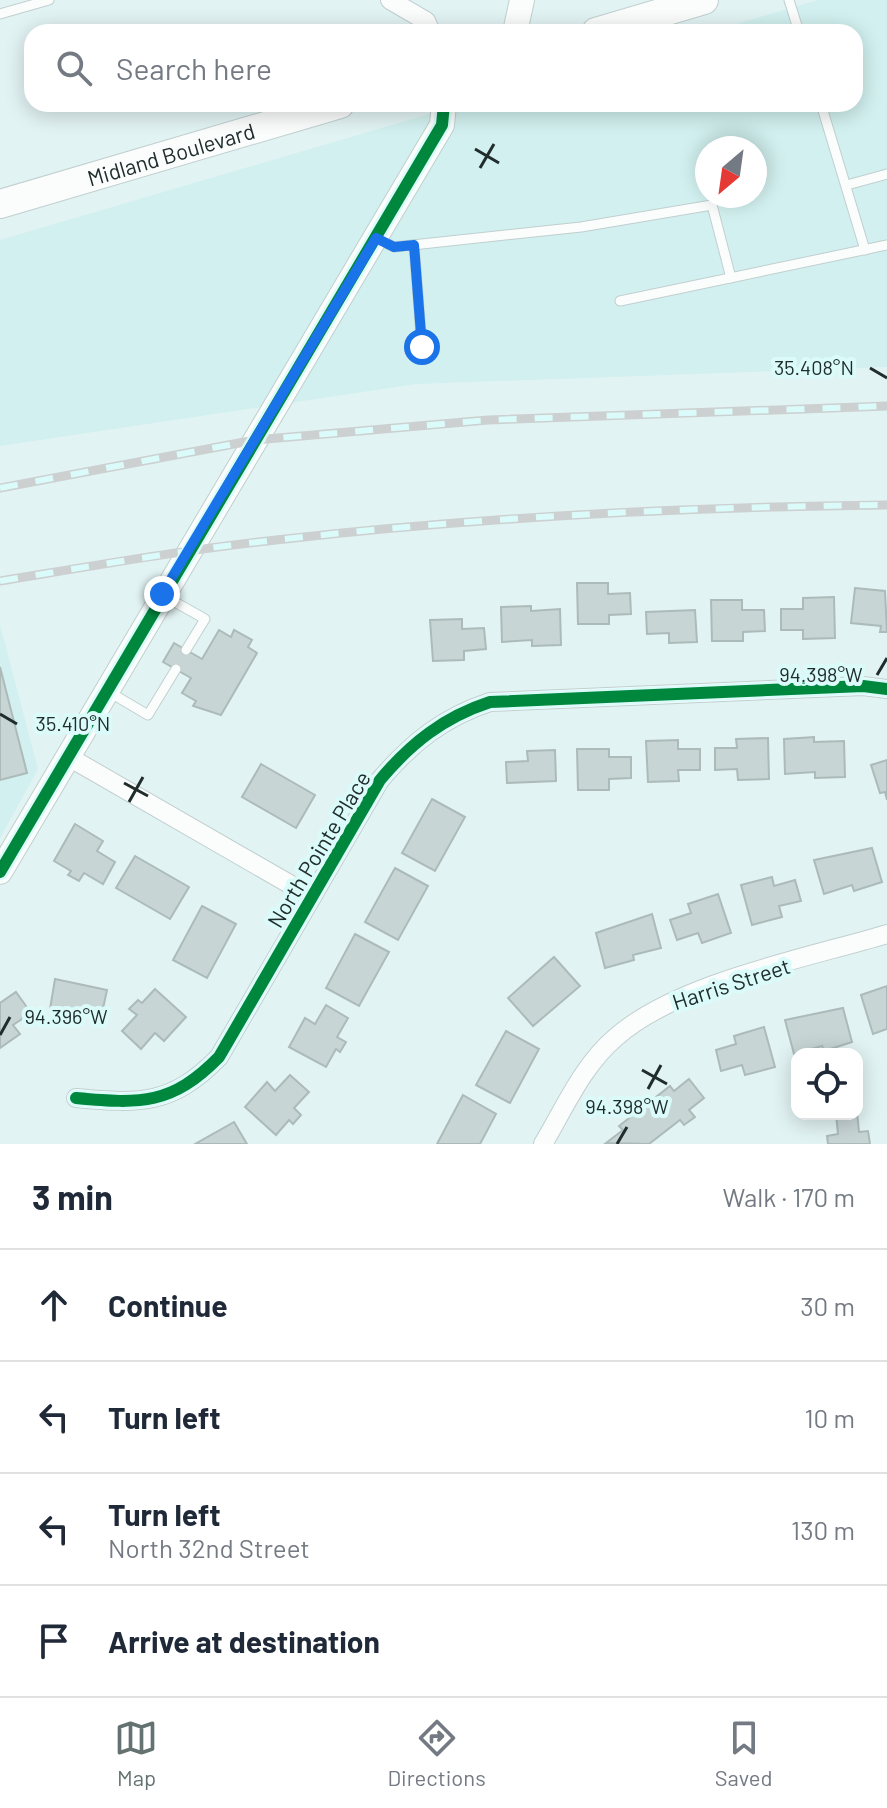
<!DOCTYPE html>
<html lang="en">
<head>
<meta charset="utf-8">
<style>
  :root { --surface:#fff; --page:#f2f2f3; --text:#1f2937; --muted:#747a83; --line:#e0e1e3; --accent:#657272 }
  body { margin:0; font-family:Barlow,sans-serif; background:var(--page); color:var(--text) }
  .controls { position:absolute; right:24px; bottom:24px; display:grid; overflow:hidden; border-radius:16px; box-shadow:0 4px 20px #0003 }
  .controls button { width:72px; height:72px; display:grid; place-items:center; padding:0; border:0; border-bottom:2px solid var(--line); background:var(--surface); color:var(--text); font:40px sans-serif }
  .compass { position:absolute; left:695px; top:136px; width:72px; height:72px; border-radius:50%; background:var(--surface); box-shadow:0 4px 20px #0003; rotate:209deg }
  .stop { position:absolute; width:24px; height:24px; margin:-18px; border:6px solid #1a73e8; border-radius:50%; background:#fff }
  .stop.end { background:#1a73e8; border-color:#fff; box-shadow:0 2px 8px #0008 }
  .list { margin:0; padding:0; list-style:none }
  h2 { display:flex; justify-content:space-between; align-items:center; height:104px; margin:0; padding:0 32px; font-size:34px }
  h2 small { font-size:26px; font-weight:400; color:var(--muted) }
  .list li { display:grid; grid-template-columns:52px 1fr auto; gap:24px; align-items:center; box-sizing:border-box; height:112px; padding:0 32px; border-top:2px solid var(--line) }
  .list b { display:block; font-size:30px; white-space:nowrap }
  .list p { margin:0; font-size:26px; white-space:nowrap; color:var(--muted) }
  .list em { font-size:26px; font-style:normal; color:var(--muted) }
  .icon { flex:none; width:44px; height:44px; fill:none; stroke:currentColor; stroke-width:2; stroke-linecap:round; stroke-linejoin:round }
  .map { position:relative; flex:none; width:887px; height:1144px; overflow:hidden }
  .search { position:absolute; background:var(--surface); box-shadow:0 4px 20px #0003; left:24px; right:24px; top:24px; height:88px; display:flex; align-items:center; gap:20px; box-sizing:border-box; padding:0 28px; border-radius:24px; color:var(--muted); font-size:30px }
  .sheet { height:552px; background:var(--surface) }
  nav { display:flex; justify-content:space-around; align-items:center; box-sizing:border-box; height:112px; border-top:2px solid var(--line); background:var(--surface); font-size:22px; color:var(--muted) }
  nav a { display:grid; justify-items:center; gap:4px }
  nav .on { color:var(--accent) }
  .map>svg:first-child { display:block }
</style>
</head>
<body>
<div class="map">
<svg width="887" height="1144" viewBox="0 0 887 1144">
  <rect width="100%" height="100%" fill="#e2f3f3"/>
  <g fill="#d1f0ef" fill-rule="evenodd">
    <path d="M818,0H887V367L416,384L0,446V240L463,104H855V32H709ZM707,148H755V196H707Z"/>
    <path d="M0,625L38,769L0,838Z"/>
  </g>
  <g fill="#c8d5d5" stroke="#adbaba" stroke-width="2">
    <path d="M577,583H608V594L630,593L631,614L609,615V624H578Z"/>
    <path d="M855,588L885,591L887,632H880L881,626L851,623Z"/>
    <path d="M834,597L835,638L803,639V630H781V609H803V598Z"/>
    <path d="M711,600H742V610H764L765,631L743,632V641H712Z"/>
    <path d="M531,606V611L560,609L561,645L532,646V640L502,642L501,607Z"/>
    <path d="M695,610L697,642L669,643V633L647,634L646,612Z"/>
    <path d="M462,619V629L484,628L486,649L464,651V660L433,661L430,620Z"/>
    <path d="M219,630L231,637L234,630L252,640L248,647L257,653L221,715L193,706L196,701L182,693L191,678L163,662L174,643L202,659Z"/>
    <path d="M0,667L27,773L0,780Z"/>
    <path d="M814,737V742L844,741L845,777L815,778V772L785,774L784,739Z"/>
    <path d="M768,738L769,779L738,780L737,769L715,770V748H737L736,739Z"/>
    <path d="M678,740V749H700V770H678L679,781L648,782L646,741Z"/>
    <path d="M577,749H609V757H631V778L609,779V790H578Z"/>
    <path d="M555,750L556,781L507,783L506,762L528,761L527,751Z"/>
    <path d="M887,760V800L885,792L880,793L871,765Z"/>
    <path d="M261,764L315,795L296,828L242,797Z"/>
    <path d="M432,799L465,817L435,871L402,853Z"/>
    <path d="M75,824L103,841L97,851L115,862L103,884L84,873L79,881L68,875L71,871L54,861Z"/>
    <path d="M872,848L882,882L854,891L852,885L824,894L814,860Z"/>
    <path d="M135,856L189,887L170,919L116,888Z"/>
    <path d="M395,868L428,886L398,940L365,922Z"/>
    <path d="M772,877L774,886L795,880L801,901L779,906L782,917L752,925L741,885Z"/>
    <path d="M718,894L731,933L702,943L698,933L677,940L670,920L691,913L688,904Z"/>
    <path d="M202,906L236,924L207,978L173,960Z"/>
    <path d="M652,914L661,948L633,955L634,960L605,968L596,933Z"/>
    <path d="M355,934L389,952L359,1006L326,988Z"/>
    <path d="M554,957L580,986L533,1026L508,998Z"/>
    <path d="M55,979L107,990L102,1013L79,1009L78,1015L50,1009Z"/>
    <path d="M887,986V1029L873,1034L861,995Z"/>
    <path d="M155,989L186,1017L164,1041L155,1033L141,1049L122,1031L137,1015L129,1009L138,1000L142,1003Z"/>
    <path d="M16,992L31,1013L13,1025L20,1034L0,1048V1003Z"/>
    <path d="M326,1005L348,1018L337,1037L346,1042L340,1052L336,1049L326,1067L289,1047L305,1018L315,1024Z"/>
    <path d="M843,1008L852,1042L824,1051L822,1046L794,1054L785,1020Z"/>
    <path d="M764,1027L775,1067L745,1075L742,1065L721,1071L716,1050L736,1044L734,1036Z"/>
    <path d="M506,1031L539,1049L510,1103L476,1085Z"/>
    <path d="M290,1075L309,1092L294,1108L301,1115L293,1124L289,1120L276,1135L245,1107L267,1082L275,1091Z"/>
    <path d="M689,1079L704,1098L689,1110L695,1117L684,1125L680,1120L649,1144L606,1143L623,1130L619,1126L670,1086L674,1091Z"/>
    <path d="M463,1095L496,1114L480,1144H437Z"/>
    <path d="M857,1112L859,1132L868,1131L870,1144H828L827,1136L838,1134L836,1114Z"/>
    <path d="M234,1122L247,1144H195Z"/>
  </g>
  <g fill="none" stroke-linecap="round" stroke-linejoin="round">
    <defs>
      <g id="lane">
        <path d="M789,0L799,32"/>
        <path d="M0,14L49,0"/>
        <path d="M821,104L865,250"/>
        <path d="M847,185L887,174"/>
        <path d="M376,238L394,247L581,227L712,205L731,278"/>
        <path d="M414,245L422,347"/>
        <path d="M620,301L887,245"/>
        <path d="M166,597L205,619L186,650"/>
        <path d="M109,692L148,715L176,669"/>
      </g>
      <g id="street">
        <path d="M390,0L426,21L431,32"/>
        <path d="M67,756L312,897"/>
        <path d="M76,1098C141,1104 172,1105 219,1057L380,780C411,743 444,717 490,702L863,686L887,689"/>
        <path d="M543,1144C564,1109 583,1065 615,1038C676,983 807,958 887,934"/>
      </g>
      <g id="secondary">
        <path d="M515,32L522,0"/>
        <path d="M0,872L442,125L444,104"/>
      </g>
      <g id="primary">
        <path d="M596,32L704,0"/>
        <path id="s1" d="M0,204L340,104"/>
      </g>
    </defs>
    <use href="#lane" stroke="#c1cfcf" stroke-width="11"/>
    <use href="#street" stroke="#c1cfcf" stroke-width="20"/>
    <use href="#secondary" stroke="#c1cfcf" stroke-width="26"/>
    <use href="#primary" stroke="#c1cfcf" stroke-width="30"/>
    <use href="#lane" stroke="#fbfdfd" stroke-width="9"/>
    <use href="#street" stroke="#fbfdfd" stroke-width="18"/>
    <use href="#secondary" stroke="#fbfdfd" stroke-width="24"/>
    <use href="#primary" stroke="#fbfdfd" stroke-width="28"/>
    <defs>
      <g id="rail">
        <path d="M0,488L255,440L488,420L887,406"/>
        <path d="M0,581C92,566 183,550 276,540C479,517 683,507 887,505"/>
      </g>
    </defs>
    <use href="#rail" stroke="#ccd0d0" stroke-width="9"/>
    <use href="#rail" stroke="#dafbfa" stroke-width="6" stroke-dasharray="18" stroke-linecap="butt"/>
    <defs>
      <g id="cycleway">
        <path d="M0,872L442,125L444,104"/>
        <path d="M76,1098C141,1104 172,1105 219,1057L380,780C411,743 444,717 490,702L863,686L887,689"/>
      </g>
    </defs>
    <use href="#cycleway" stroke="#dafbfa" stroke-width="17"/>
    <use href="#cycleway" stroke="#00873e" stroke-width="12"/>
  </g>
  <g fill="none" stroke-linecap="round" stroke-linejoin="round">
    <path stroke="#1a73e8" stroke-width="10" d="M162,594L376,238L394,247L414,245L422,347"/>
  </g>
  <path fill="none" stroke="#212d2d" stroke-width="3" d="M475,149L499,163M480,168L494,144M870,368L887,378M877,675L887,658M0,714L17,724M124,783L148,796M129,802L143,777M0,1035L10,1017M642,1070L667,1084M648,1089L661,1065M617,1144L627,1127"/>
  <g text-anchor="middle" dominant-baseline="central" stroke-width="8" stroke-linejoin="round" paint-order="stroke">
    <g font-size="22" fill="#212d2d" stroke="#dafbfa">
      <text stroke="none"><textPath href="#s1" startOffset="178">Midland Boulevard</textPath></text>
      <text transform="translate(318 849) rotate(-59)">North Pointe Place</text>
      <text transform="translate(731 983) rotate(-18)">Harris Street</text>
    </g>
  </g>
  <g font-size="20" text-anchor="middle" fill="#212d2d" stroke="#dafbfa" stroke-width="8" stroke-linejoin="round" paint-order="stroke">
    <text x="814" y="375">35.408°N</text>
    <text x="821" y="682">94.398°W</text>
    <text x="73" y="731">35.410°N</text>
    <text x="66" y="1024">94.396°W</text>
    <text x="627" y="1114">94.398°W</text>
  </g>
</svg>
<div class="controls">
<button><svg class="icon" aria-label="locate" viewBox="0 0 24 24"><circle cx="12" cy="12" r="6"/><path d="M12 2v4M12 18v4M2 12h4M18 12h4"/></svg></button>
</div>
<svg class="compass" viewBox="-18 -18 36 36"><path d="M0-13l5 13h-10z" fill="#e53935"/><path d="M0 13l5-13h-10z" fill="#747a83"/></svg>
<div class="stop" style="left:422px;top:347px"></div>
<div class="stop end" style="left:162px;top:594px"></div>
<div class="search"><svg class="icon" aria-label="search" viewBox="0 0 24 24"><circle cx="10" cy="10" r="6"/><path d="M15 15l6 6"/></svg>Search here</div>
</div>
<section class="sheet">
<h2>3 min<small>Walk · 170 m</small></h2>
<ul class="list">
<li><svg class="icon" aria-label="ahead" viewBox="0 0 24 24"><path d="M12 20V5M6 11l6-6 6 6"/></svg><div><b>Continue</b></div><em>30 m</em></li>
<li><svg class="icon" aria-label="left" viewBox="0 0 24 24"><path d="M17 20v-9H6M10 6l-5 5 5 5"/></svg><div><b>Turn left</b></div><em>10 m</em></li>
<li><svg class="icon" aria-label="left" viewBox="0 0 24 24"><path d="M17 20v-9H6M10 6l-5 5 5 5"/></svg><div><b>Turn left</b><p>North 32nd Street</p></div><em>130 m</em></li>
<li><svg class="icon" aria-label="arrive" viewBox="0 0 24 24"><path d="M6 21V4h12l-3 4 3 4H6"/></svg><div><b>Arrive at destination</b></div></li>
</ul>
</section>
<nav>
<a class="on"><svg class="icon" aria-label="map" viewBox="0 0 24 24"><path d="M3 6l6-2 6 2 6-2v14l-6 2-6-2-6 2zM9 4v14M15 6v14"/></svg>Map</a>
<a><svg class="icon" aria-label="directions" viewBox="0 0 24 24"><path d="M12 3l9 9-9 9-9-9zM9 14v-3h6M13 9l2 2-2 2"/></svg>Directions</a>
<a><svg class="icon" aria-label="saved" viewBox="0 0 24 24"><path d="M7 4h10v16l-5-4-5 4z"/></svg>Saved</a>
</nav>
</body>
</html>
